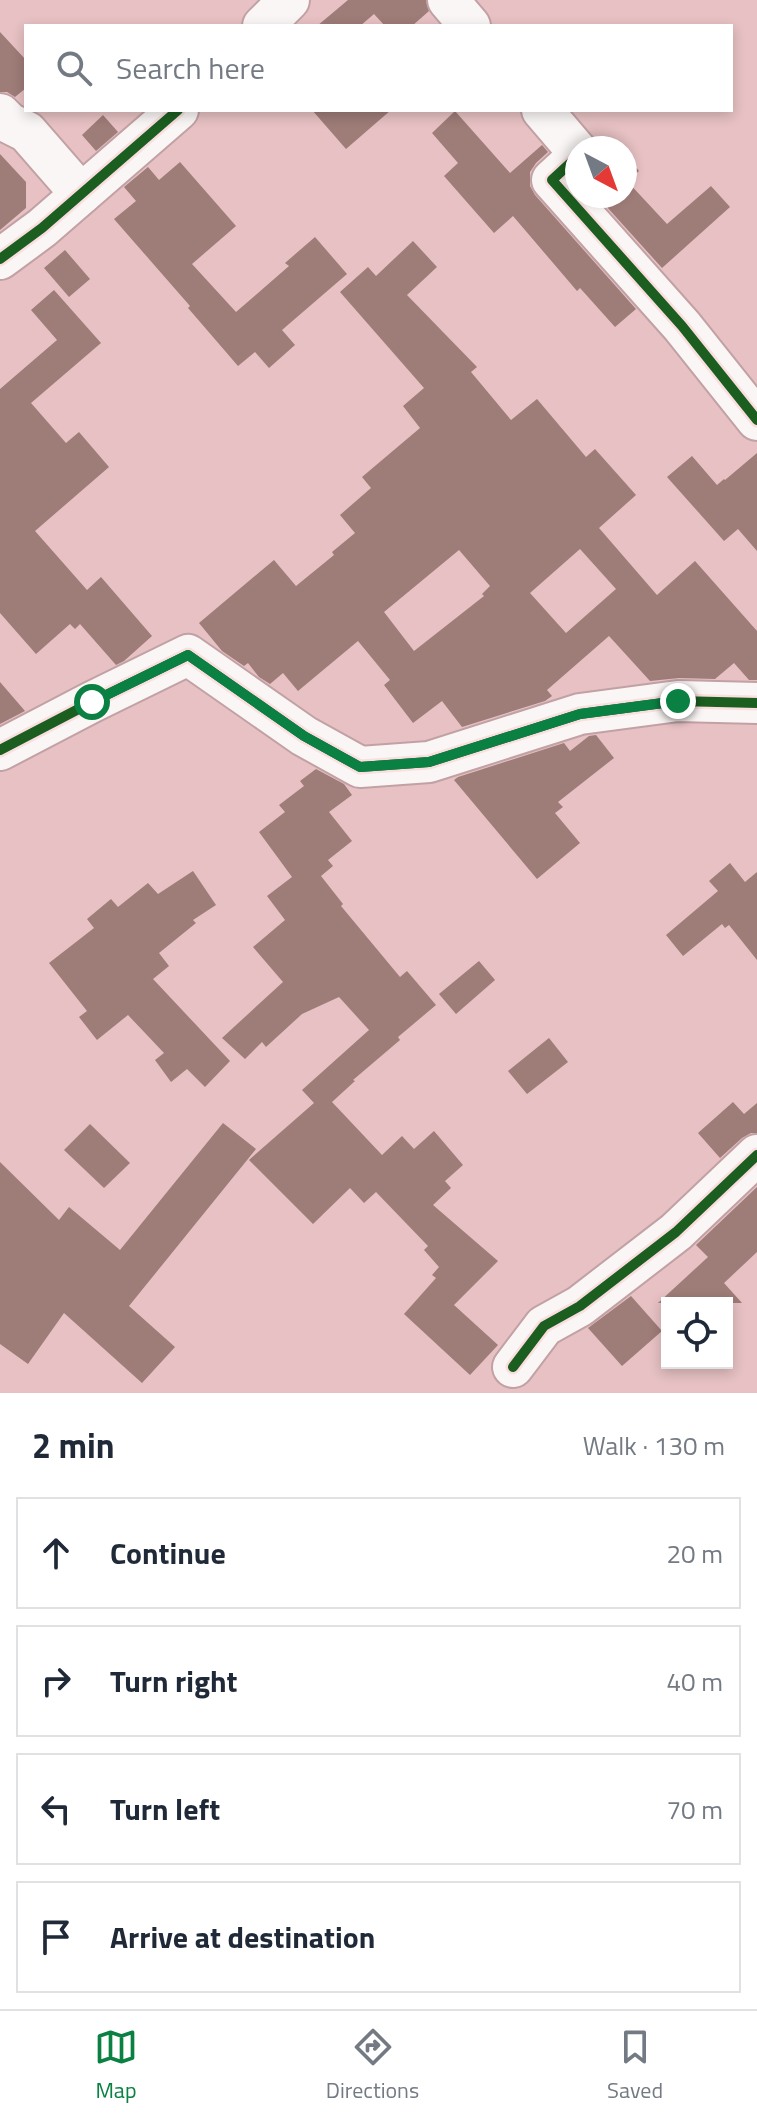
<!DOCTYPE html>
<html lang="en">
<head>
<meta charset="utf-8">
<style>
  :root { --surface:#fff; --page:#f6f6f7; --text:#1f2937; --muted:#747a83; --line:#e0e1e3; --accent:#0b8043 }
  body { margin:0; font-family:"Titillium Web",sans-serif; background:var(--page); color:var(--text) }
  .controls { position:absolute; right:24px; bottom:24px; display:grid; overflow:hidden; border-radius:0px; box-shadow:0 4px 12px #0003 }
  .controls button { width:72px; height:72px; display:grid; place-items:center; padding:0; border:0; border-bottom:2px solid var(--line); background:var(--surface); color:var(--text); font:40px sans-serif }
  .compass { position:absolute; left:565px; top:136px; width:72px; height:72px; border-radius:50%; background:var(--surface); box-shadow:0 4px 12px #0003; rotate:139deg }
  .stop { position:absolute; width:24px; height:24px; margin:-18px; border:6px solid #0b8043; border-radius:50%; background:#fff }
  .stop.end { background:#0b8043; border-color:#fff; box-shadow:0 2px 8px #0008 }
  .list { margin:0; padding:0; list-style:none }
  h2 { display:flex; justify-content:space-between; align-items:center; height:104px; margin:0; padding:0 32px; font-size:34px }
  h2 small { font-size:26px; font-weight:400; color:var(--muted) }
  .list li { display:grid; grid-template-columns:52px 1fr auto; gap:24px; align-items:center; box-sizing:border-box; height:112px; margin:0 16px 16px; padding:0 16px; border:2px solid var(--line); border-radius:0px }
  .list b { display:block; font-size:30px; white-space:nowrap }
  .list em { font-size:26px; font-style:normal; color:var(--muted) }
  .icon { flex:none; width:44px; height:44px; fill:none; stroke:currentColor; stroke-width:2; stroke-linecap:round; stroke-linejoin:round }
  .map { position:relative; flex:none; width:757px; height:1393px; overflow:hidden }
  .search { position:absolute; background:var(--surface); box-shadow:0 4px 12px #0003; left:24px; right:24px; top:24px; height:88px; display:flex; align-items:center; gap:20px; box-sizing:border-box; padding:0 28px; border-radius:0px; color:var(--muted); font-size:30px }
  .sheet { height:616px; background:var(--surface) }
  nav { display:flex; justify-content:space-around; align-items:center; box-sizing:border-box; height:112px; border-top:2px solid var(--line); background:var(--surface); font-size:22px; color:var(--muted) }
  nav a { display:grid; justify-items:center; gap:4px }
  nav .on { color:var(--accent) }
  .map>svg:first-child { display:block }
</style>
</head>
<body>
<div class="map">
<svg width="757" height="1393" viewBox="0 0 757 1393">
  <rect width="100%" height="100%" fill="#e7c1c3"/>
  <g fill="#9e7c78" fill-rule="evenodd">
    <path d="M348,0H426L429,11L412,26H385L374,14L360,26H317Z"/>
    <path d="M0,32L26,60V88L15,97L7,92H0Z"/>
    <path d="M312,110H391L346,149Z"/>
    <path d="M455,111L510,173L542,145L548,152L536,163L530,172V186L535,195L636,309L615,327L580,288L577,291L513,216L494,233L444,176L458,163L432,133Z"/>
    <path d="M103,115L118,132L96,151L82,135Z"/>
    <path d="M625,153L639,171L627,181L667,224L711,186L730,207L662,268L597,196H625Z"/>
    <path d="M0,154L26,182V208L0,230Z"/>
    <path d="M180,162L236,226L192,264L236,312L289,266L285,263L315,237L347,274L282,330L295,345L269,368L255,352L238,366L188,308L190,306L114,219L136,201L124,187L148,167L159,180Z"/>
    <path d="M413,241L437,267L407,295L477,367L471,372L511,420L537,399L586,457L595,449L636,495L599,528L657,595L695,561L757,631V680H749L734,663L715,679L679,678L650,681L609,636L547,690L552,696L545,701L462,727L442,701L413,723L384,685L390,680L358,641L298,691L283,673L270,684L259,677L248,663L244,666L222,651L199,623L274,560L296,586L334,555L332,552L355,533L340,515L371,488L362,477L420,428L403,406L424,388L340,292L368,267L376,276ZM580,549L616,589L566,633L530,593ZM459,550L490,586L482,594L484,596L414,651L384,612Z"/>
    <path d="M65,250L90,279L69,297L44,268Z"/>
    <path d="M54,290L101,343L31,403L66,443L79,432L109,467L35,531L87,590L101,577L152,636L124,661L116,665L80,624L75,629L70,624L36,654L0,613V389L57,340L31,310Z"/>
    <path d="M757,453V551L738,529L724,541L667,477L692,456L717,485L724,479L725,480Z"/>
    <path d="M0,682L25,711L0,724Z"/>
    <path d="M596,735L614,758L558,802L563,807L555,813L580,843L537,879L454,780L458,777L564,743L570,751L589,736Z"/>
    <path d="M316,769L344,784L352,795L329,812L352,841L328,860L333,866L321,876L343,904L341,906L400,977L407,971L436,1005L398,1037L400,1040L353,1080L355,1081L332,1102L382,1155L402,1136L414,1149L434,1131L463,1165L445,1181L451,1188L433,1205L498,1261L454,1305L498,1345L470,1375L404,1314L436,1278L432,1275L439,1267L424,1250L428,1246L376,1192L364,1203L350,1188L313,1224L249,1160L314,1103L302,1090L369,1030L339,997L302,1014L266,1047L262,1042L245,1059L222,1038L283,982L253,947L285,920L267,896L292,877L259,832L285,812L279,805L304,786L300,781Z"/>
    <path d="M730,863L745,882L757,872V960L729,925L725,928L722,924L683,956L666,935L718,891L709,881Z"/>
    <path d="M193,871L216,905L193,920L196,923L159,953L169,966L153,979L230,1061L205,1087L187,1069L171,1082L155,1060L164,1053L128,1015L97,1040L79,1017L87,1011L49,963L94,928L87,919L111,899L118,907L148,883L158,894Z"/>
    <path d="M479,961L495,980L456,1014L439,994Z"/>
    <path d="M549,1038L568,1062L527,1094L508,1071Z"/>
    <path d="M733,1102L744,1114L757,1103V1133H751L742,1138L720,1158L698,1133Z"/>
    <path d="M223,1123L256,1149L129,1306L175,1347L142,1383L64,1313L28,1364L0,1344V1162L59,1220L69,1207L120,1250Z"/>
    <path d="M90,1124L130,1163L104,1188L64,1150Z"/>
    <path d="M757,1187V1252L724,1283L742,1303H658L708,1257L696,1245Z"/>
    <path d="M631,1296L662,1331L622,1366L588,1328Z"/>
  </g>
  <g fill="none" stroke-linecap="round" stroke-linejoin="round">
    <defs>
      <g id="minor">
        <path d="M448,0L470,26"/>
        <path d="M263,26L289,0"/>
        <path d="M542,110L577,151"/>
        <path d="M0,114L9,123L27,132L81,194"/>
        <path d="M577,157L552,180L682,326L757,420"/>
        <path d="M0,259L42,228L178,110"/>
        <path d="M0,750L92,702L188,655L304,736L360,767L429,762L580,714L678,701L757,703"/>
        <path d="M513,1367L544,1326L580,1306L676,1232L757,1155"/>
      </g>
    </defs>
    <use href="#minor" stroke="#c2a1a4" stroke-width="44"/>
    <use href="#minor" stroke="#fbf6f6" stroke-width="40"/>
    <defs>
      <g id="cycleway">
        <path d="M577,157L552,180L682,326L757,420"/>
        <path d="M0,259L42,228L178,110"/>
        <path d="M0,750L92,702L188,655L304,736L360,767L429,762L580,714L678,701L757,703"/>
        <path d="M513,1367L544,1326L580,1306L676,1232L757,1155"/>
      </g>
    </defs>
    <use href="#cycleway" stroke="#fbdfe0" stroke-width="15"/>
    <use href="#cycleway" stroke="#1b5e20" stroke-width="10"/>
  </g>
  <g fill="none" stroke-linecap="round" stroke-linejoin="round">
    <path stroke="#0b8043" stroke-width="10" d="M92,702L188,655L304,736L360,767L429,762L580,714L678,701"/>
  </g>
</svg>
<div class="controls">
<button><svg class="icon" aria-label="locate" viewBox="0 0 24 24"><circle cx="12" cy="12" r="6"/><path d="M12 2v4M12 18v4M2 12h4M18 12h4"/></svg></button>
</div>
<svg class="compass" viewBox="-18 -18 36 36"><path d="M0-13l5 13h-10z" fill="#e53935"/><path d="M0 13l5-13h-10z" fill="#747a83"/></svg>
<div class="stop" style="left:92px;top:702px"></div>
<div class="stop end" style="left:678px;top:701px"></div>
<div class="search"><svg class="icon" aria-label="search" viewBox="0 0 24 24"><circle cx="10" cy="10" r="6"/><path d="M15 15l6 6"/></svg>Search here</div>
</div>
<section class="sheet">
<h2>2 min<small>Walk · 130 m</small></h2>
<ul class="list">
<li><svg class="icon" aria-label="ahead" viewBox="0 0 24 24"><path d="M12 20V5M6 11l6-6 6 6"/></svg><div><b>Continue</b></div><em>20 m</em></li>
<li><svg class="icon" aria-label="right" viewBox="0 0 24 24"><path d="M7 20v-9h11M14 6l5 5-5 5"/></svg><div><b>Turn right</b></div><em>40 m</em></li>
<li><svg class="icon" aria-label="left" viewBox="0 0 24 24"><path d="M17 20v-9H6M10 6l-5 5 5 5"/></svg><div><b>Turn left</b></div><em>70 m</em></li>
<li><svg class="icon" aria-label="arrive" viewBox="0 0 24 24"><path d="M6 21V4h12l-3 4 3 4H6"/></svg><div><b>Arrive at destination</b></div></li>
</ul>
</section>
<nav>
<a class="on"><svg class="icon" aria-label="map" viewBox="0 0 24 24"><path d="M3 6l6-2 6 2 6-2v14l-6 2-6-2-6 2zM9 4v14M15 6v14"/></svg>Map</a>
<a><svg class="icon" aria-label="directions" viewBox="0 0 24 24"><path d="M12 3l9 9-9 9-9-9zM9 14v-3h6M13 9l2 2-2 2"/></svg>Directions</a>
<a><svg class="icon" aria-label="saved" viewBox="0 0 24 24"><path d="M7 4h10v16l-5-4-5 4z"/></svg>Saved</a>
</nav>
</body>
</html>
